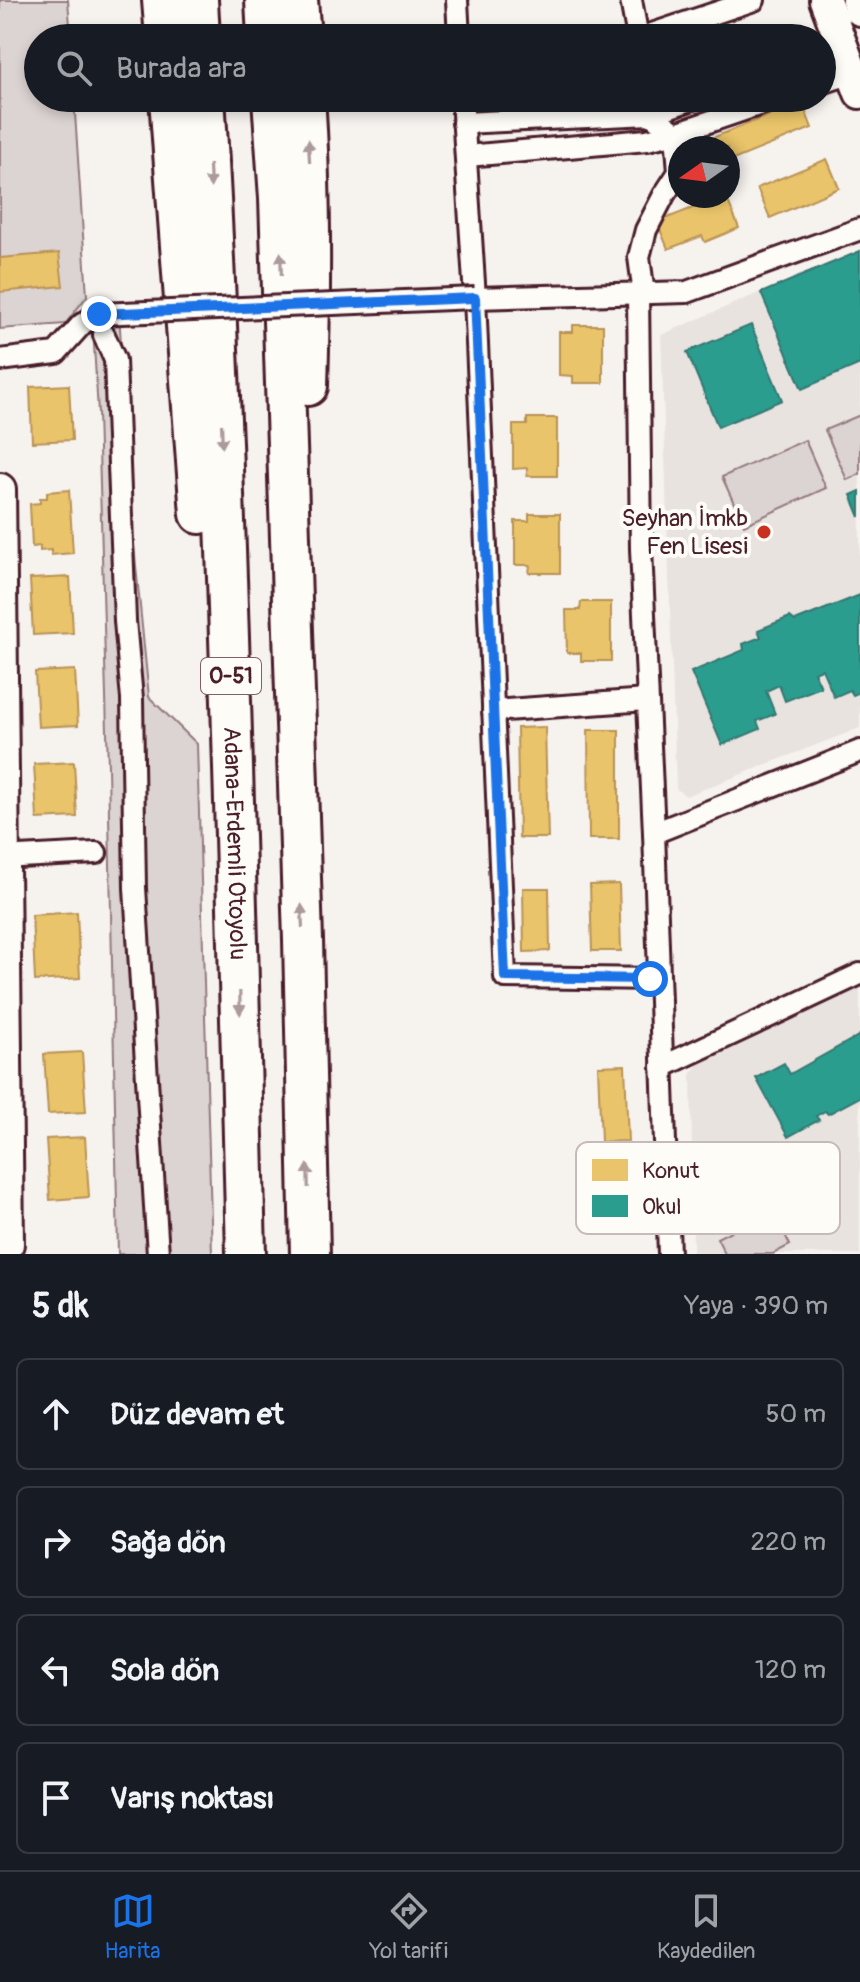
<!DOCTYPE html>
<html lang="tr">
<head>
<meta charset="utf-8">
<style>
  :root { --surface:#171b24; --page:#20242c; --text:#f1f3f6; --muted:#9ea1a6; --line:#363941; --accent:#1a73e8 }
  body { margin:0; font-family:Pangolin,sans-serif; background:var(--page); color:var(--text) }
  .compass { position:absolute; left:668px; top:136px; width:72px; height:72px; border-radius:50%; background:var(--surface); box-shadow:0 4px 12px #0003; rotate:256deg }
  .stop { position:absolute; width:24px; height:24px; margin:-18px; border:6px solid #1a73e8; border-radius:50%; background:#fff }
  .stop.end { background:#1a73e8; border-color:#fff; box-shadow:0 2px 8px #0008 }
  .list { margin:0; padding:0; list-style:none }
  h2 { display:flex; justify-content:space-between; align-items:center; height:104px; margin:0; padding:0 32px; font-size:34px }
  h2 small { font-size:26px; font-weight:400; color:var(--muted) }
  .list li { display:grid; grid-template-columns:52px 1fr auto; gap:24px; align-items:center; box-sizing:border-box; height:112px; margin:0 16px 16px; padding:0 16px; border:2px solid var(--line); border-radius:12px }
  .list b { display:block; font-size:30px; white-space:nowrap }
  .list em { font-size:26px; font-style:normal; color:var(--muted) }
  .icon { flex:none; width:44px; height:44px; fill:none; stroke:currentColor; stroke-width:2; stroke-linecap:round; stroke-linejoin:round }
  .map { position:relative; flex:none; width:860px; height:1254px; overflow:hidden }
  .search { position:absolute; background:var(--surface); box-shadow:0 4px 12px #0003; left:24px; right:24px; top:24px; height:88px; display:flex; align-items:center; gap:20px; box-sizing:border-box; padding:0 28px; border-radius:44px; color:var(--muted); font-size:30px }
  .sheet { height:616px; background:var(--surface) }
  nav { display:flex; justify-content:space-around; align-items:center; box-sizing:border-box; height:112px; border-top:2px solid var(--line); background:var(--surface); font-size:22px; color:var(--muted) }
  nav a { display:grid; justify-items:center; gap:4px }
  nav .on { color:var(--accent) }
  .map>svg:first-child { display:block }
</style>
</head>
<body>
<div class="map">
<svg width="860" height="1254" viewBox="0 0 860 1254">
  <rect width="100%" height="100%" fill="#f6f3ef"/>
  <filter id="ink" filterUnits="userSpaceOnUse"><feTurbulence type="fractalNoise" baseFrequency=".0125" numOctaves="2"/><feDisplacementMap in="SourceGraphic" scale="16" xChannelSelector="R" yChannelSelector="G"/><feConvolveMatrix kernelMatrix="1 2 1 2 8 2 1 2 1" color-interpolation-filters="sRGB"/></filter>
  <g filter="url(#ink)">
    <g fill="#e9e3e0">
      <path d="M860,258V728L686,796L676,789L661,335L828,263Z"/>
      <path d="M860,987V1254H693L691,1073L701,1061Z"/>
    </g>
    <g fill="#dcd4d2" stroke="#937a7e" stroke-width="2">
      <path d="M0,0H68L71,38H38V98H74L87,296L65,324L0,329Z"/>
      <path d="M119,312L133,535L149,697L197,744L212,1254H118L108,767L98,413L93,328Z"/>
      <path d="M860,415V474L847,480L825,430Z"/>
      <path d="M805,440L826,488L744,525L722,477Z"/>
      <path d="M773,1210L790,1245L773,1254H725L717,1238Z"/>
    </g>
    <g fill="#e9c46a" stroke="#b99257" stroke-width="2">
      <path d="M802,102L812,128L728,162V148H699L697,144Z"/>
      <path d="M827,159L839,188L770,218L757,188Z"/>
      <path d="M723,196H726L739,228L705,242L702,236L668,249L657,222Z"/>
      <path d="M59,253L63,286L0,292V258Z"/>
      <path d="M573,325H603V383H573V376L559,375V332H573Z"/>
      <path d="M69,385L72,440L32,442L30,387Z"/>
      <path d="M527,418H557V476H527V468L513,469V425H527Z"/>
      <path d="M69,490L73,553L51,555V550L40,551V546L32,547L30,504L40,503V498H47V492Z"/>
      <path d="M529,514H560V573H529L530,565H515V521H529Z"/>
      <path d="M70,577L73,633L33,635L30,579Z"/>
      <path d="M581,602H611V661H581V653H567L566,610H580Z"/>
      <path d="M75,670L78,725L38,727L35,672Z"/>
      <path d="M545,727L548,838H519L517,728Z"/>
      <path d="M588,730H619V839H589Z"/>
      <path d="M74,762L77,817L37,819L34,764Z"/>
      <path d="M619,884L621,951H592L590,885Z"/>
      <path d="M523,888H549L550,951L524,952Z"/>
      <path d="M77,912L80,978L35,981L32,915Z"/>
      <path d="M82,1052L86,1112L48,1114L44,1054Z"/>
      <path d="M625,1065L628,1141L601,1142L598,1066Z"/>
      <path d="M85,1137L89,1197L50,1200L46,1139Z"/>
    </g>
    <g fill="#2a9d8f" stroke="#347771" stroke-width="2">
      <path d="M860,251V364L802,389L761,293Z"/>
      <path d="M751,325L782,400L718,427L687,352Z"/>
      <path d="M860,491V517L851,495Z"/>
      <path d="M860,595V692L853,695L850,690L834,697L822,669L814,672L821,687L785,701L779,685L766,691L775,714L757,721L760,729L722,745L691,672L744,650L743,644L761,637L758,630L790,617L795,621Z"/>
      <path d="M860,1035V1097L828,1114L825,1111L816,1116L819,1120L788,1137L756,1078L784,1063L790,1074Z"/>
    </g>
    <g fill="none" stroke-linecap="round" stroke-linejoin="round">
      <defs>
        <g id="street">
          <path d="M457,0L459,38"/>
          <path d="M631,0L638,38"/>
          <path d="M640,38L754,0"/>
          <path d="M822,54L842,48"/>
          <path d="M822,83L852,73"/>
          <path d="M462,98L475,298L505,977L659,979"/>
          <path d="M463,123L650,114L696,98"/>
          <path d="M467,156L647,140L676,133L779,98"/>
          <path d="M638,294L641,549L654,833L669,1254"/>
          <path d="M644,294L639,257L646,230L664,195L679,172L676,133L650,114L648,98"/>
          <path d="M475,298L687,292L860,229"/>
          <path d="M104,335L115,360L125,621L132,699L135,888L158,1254"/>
          <path d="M0,360L56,353L82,324L99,314"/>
          <path d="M493,711L647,700"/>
          <path d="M654,833L860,751"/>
          <path d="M0,858L96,853"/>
          <path d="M662,1067L860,974"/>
        </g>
        <g id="secondary">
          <path d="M825,0L860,93"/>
          <path d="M857,0L860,10"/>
          <path d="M0,489L8,1244H0"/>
        </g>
        <g id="highway">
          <path d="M162,0L165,38"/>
          <path d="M198,0L200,38"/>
          <path d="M265,0L267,38"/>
          <path d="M298,0L301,38"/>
          <path d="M169,98L200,514"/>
          <path id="s1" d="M205,98C213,213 217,328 222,443C233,713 239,984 246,1254"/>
          <path d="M272,98L279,198L303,940L310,1254"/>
          <path d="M305,98C312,194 311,290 308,386"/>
        </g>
      </defs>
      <use href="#street" stroke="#4a1f2b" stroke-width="26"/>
      <use href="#secondary" stroke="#4a1f2b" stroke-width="36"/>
      <use href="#highway" stroke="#4a1f2b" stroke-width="44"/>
      <use href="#street" stroke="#fdfcf7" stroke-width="20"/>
      <use href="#secondary" stroke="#fdfcf7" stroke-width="30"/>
      <use href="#highway" stroke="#fdfcf7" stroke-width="38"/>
      <defs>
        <path id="street-bridge" d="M99,314L475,298"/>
      </defs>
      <use href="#street-bridge" stroke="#4a1f2b" stroke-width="26" stroke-linecap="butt"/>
      <use href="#street-bridge" stroke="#fdfcf7" stroke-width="20"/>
    </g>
    <defs><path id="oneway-solid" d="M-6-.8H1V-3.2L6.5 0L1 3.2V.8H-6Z" transform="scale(2)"/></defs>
    <g fill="#ac999b">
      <use href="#oneway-solid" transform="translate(309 151) rotate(-93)"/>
      <use href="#oneway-solid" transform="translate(210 176) rotate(87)"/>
      <use href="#oneway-solid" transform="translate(281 264) rotate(-92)"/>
      <use href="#oneway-solid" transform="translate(222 436) rotate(88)"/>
      <use href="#oneway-solid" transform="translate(302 916) rotate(-92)"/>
      <use href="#oneway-solid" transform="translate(240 1003) rotate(89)"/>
      <use href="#oneway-solid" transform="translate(308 1176) rotate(-91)"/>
    </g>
  </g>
  <g fill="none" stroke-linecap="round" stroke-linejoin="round" filter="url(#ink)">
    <path stroke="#1a73e8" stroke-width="10" d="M99,314L475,298L505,977L650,979"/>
  </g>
  <circle fill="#c8321e" stroke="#fdfcf7" stroke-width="3" cx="764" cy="532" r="8"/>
  <g text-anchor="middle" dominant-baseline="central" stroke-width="8" stroke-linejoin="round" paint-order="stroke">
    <rect fill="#fdfcf7" stroke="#806168" stroke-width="2" x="201" y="658" width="60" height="36" rx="6"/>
    <g font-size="22" font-weight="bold" fill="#4a1f2b">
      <text x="231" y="676">O-51</text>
    </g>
    <g font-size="24" fill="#4a1f2b" stroke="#fdfcf7" text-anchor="end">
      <text x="748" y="518">Seyhan İmkb<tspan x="748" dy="28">Fen Lisesi</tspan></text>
    </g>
    <g font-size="24" fill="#4a1f2b" stroke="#fdfcf7">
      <text stroke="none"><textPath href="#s1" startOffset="746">Adana-Erdemli Otoyolu</textPath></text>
    </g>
  </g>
  <rect x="576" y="1142" width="264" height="92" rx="12" fill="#fdfcf7" stroke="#c7baba" stroke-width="2"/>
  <rect x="592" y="1159" width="36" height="22" fill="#e9c46a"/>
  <rect x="592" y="1195" width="36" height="22" fill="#2a9d8f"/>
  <g font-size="22" fill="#4a1f2b">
    <text x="642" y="1178">Konut</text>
    <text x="642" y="1214">Okul</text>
  </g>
</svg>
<svg class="compass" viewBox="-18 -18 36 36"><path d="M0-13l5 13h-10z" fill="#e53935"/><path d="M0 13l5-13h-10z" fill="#9ea1a6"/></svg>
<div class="stop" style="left:650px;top:979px"></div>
<div class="stop end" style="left:99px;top:314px"></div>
<div class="search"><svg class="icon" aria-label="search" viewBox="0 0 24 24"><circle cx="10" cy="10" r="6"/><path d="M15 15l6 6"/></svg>Burada ara</div>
</div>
<section class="sheet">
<h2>5 dk<small>Yaya · 390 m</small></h2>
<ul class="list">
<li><svg class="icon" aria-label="ahead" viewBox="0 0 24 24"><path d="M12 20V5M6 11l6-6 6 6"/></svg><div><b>Düz devam et</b></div><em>50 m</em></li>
<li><svg class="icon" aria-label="right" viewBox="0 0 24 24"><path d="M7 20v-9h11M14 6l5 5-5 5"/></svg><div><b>Sağa dön</b></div><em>220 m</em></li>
<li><svg class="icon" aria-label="left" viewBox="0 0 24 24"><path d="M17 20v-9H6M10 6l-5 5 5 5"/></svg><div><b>Sola dön</b></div><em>120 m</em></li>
<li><svg class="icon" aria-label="arrive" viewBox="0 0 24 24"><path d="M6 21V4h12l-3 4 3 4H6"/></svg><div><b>Varış noktası</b></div></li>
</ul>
</section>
<nav>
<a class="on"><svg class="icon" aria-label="map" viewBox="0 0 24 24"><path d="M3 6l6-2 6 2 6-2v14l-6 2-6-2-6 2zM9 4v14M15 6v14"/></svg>Harita</a>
<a><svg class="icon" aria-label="directions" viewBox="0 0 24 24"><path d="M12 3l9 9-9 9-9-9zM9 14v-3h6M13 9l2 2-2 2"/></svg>Yol tarifi</a>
<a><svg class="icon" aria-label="saved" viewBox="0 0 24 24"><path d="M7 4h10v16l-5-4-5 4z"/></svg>Kaydedilen</a>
</nav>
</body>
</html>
